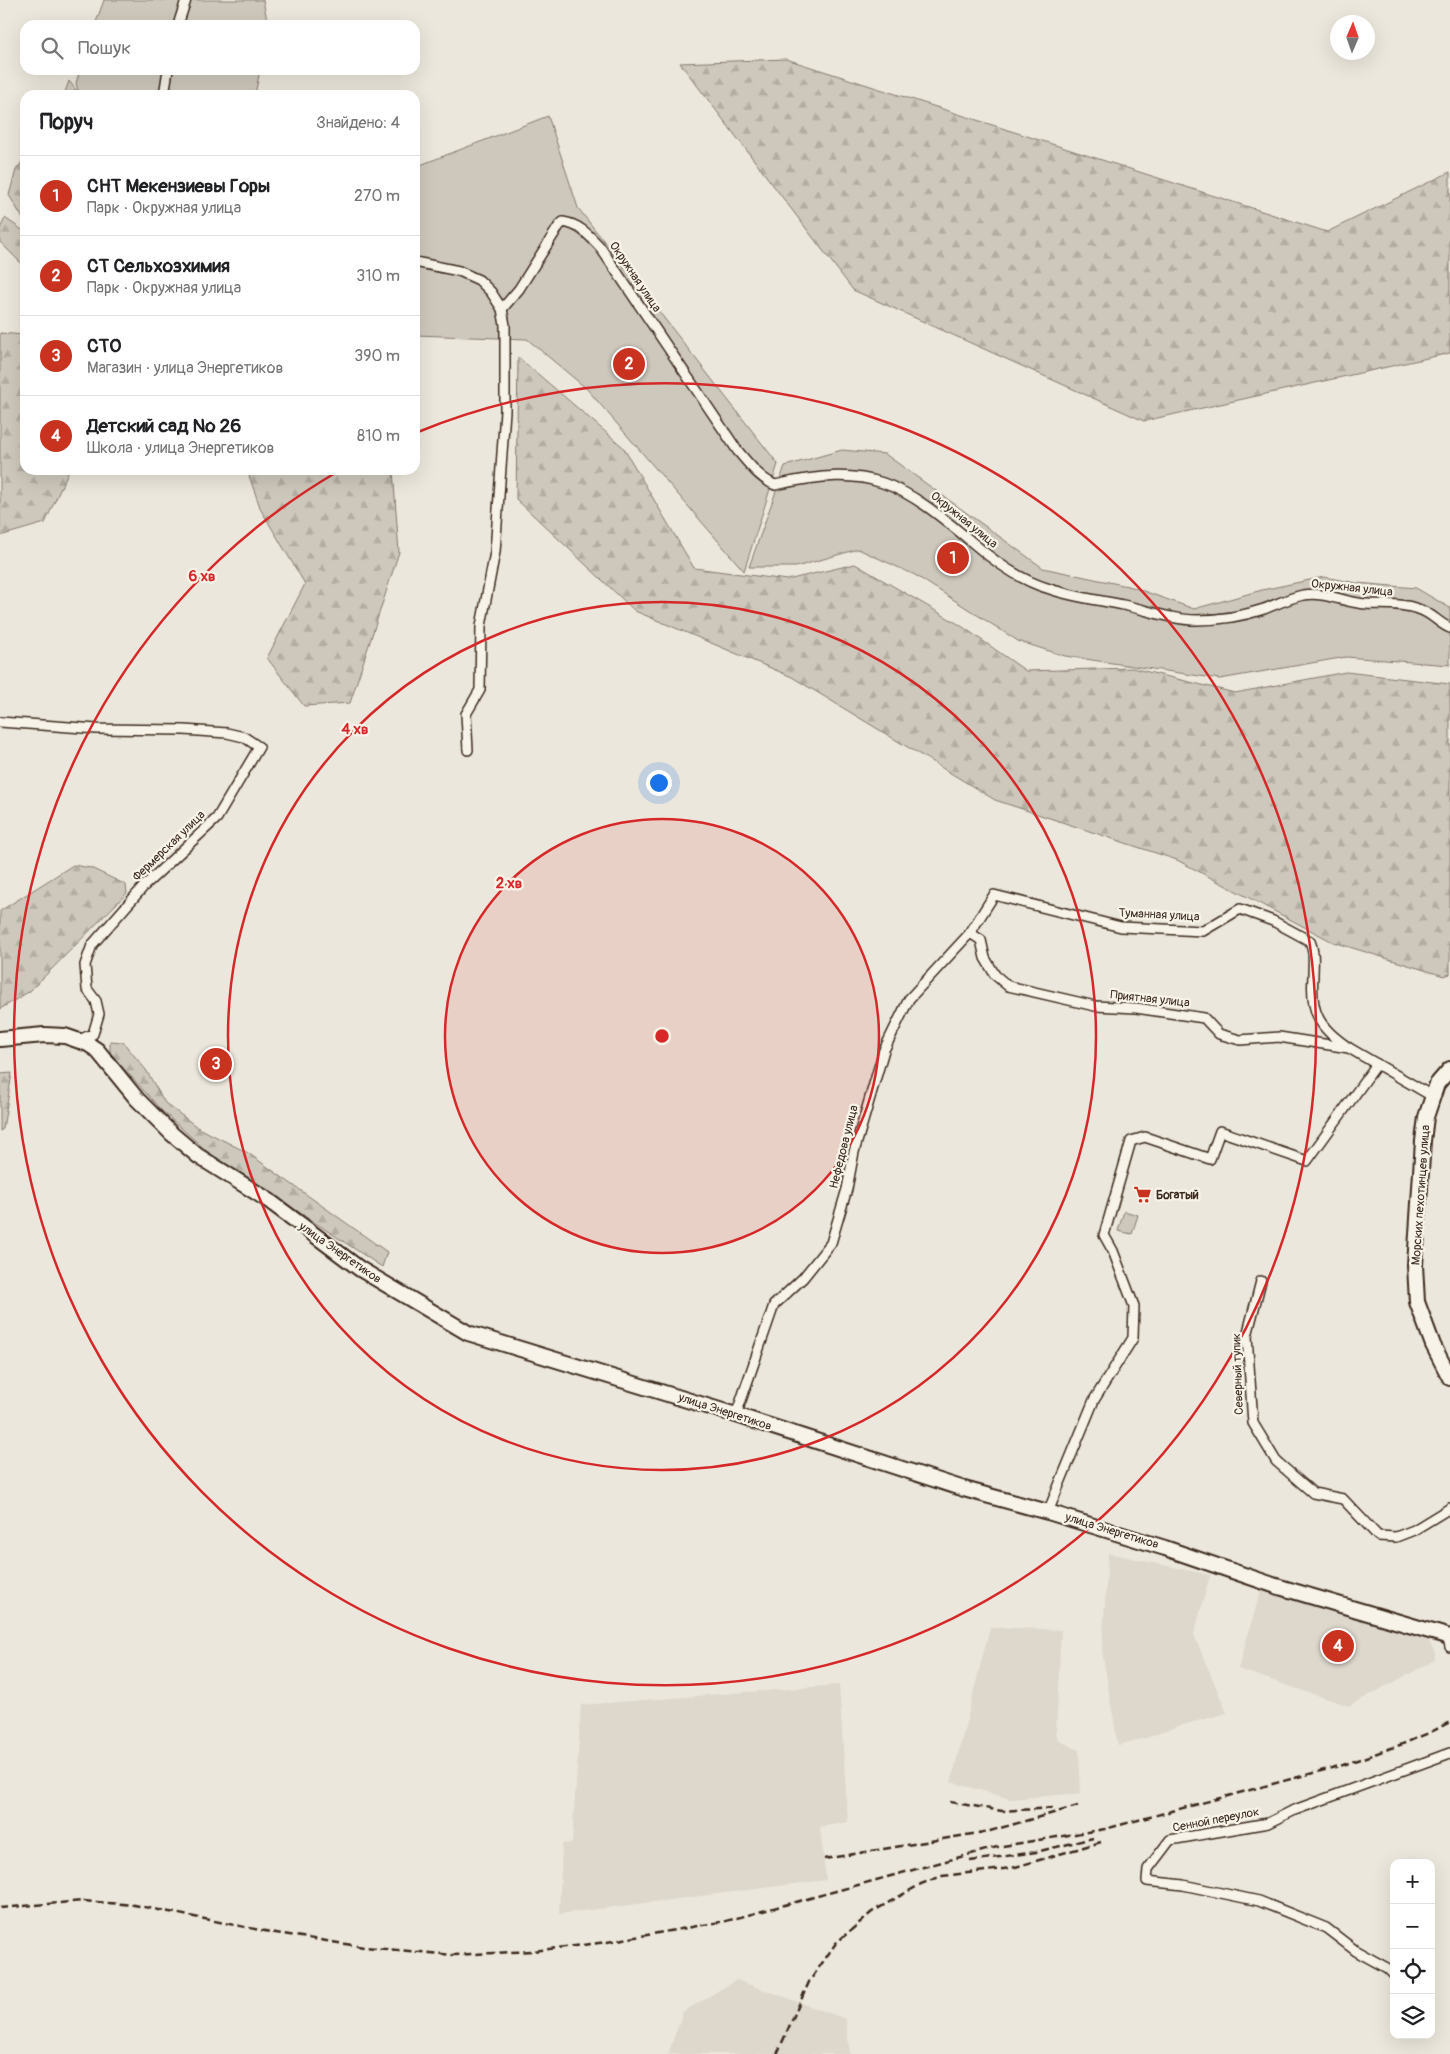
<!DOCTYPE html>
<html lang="uk">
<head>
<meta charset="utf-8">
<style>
  :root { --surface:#fff; --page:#f6f6f6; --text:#202124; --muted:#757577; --line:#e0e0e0; --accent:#c8321e }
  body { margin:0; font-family:Pangolin,sans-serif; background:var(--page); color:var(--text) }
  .controls { position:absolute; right:15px; bottom:15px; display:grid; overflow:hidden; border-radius:10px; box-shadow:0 5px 20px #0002 }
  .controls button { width:45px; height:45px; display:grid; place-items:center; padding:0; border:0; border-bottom:1px solid var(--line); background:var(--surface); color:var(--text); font:25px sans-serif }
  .compass { position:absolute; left:1330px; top:15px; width:45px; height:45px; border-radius:50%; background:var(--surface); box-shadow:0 5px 20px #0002; rotate:2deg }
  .you { position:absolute; left:658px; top:782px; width:18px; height:18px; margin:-12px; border:4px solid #fff; border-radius:50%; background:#1a73e8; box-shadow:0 0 0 8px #1a73e833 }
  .badge { display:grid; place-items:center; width:32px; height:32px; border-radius:50%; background:var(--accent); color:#fff; font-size:16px; font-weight:700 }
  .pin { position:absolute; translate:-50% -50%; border:2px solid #fff; box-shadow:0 1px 5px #0006 }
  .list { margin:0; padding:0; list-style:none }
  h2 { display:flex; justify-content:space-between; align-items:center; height:65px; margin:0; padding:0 20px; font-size:21px }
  h2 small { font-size:16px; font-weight:400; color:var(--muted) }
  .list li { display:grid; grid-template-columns:32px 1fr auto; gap:15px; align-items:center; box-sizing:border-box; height:80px; padding:0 20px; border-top:1px solid var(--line) }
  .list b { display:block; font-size:19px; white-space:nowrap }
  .list p { margin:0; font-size:16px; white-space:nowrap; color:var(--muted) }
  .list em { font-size:16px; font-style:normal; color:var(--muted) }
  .icon { flex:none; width:28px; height:28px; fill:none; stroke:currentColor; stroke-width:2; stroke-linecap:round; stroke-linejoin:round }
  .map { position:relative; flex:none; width:1450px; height:2054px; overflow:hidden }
  .search { position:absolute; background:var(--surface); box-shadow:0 5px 20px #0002; left:20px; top:20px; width:400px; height:55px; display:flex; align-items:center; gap:12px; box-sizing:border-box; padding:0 18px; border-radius:15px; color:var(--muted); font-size:19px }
  .panel { position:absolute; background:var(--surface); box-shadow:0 5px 20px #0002; left:20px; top:90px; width:400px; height:385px; border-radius:15px }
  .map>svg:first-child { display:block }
</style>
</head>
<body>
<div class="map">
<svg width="1450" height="2054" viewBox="0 0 1450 2054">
  <defs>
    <pattern id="forest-firs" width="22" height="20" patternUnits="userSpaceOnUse" patternTransform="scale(1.25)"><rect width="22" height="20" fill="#cec8bc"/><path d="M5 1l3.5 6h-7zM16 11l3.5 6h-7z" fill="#b2aca1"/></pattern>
  </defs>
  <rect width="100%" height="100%" fill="#ece7dc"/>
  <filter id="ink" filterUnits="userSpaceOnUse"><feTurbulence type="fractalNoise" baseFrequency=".02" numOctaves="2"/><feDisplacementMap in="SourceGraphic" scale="10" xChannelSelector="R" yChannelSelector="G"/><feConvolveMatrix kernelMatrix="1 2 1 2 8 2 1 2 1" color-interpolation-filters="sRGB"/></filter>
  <g filter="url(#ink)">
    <g fill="#ddd7cc">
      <path d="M1108,1553L1210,1575L1194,1635L1227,1713L1179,1726L1149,1737L1118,1745L1102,1651Z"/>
      <path d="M1261,1590L1428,1640L1435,1653V1660L1349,1706L1238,1669Z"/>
      <path d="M990,1627L1061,1630L1056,1732L1058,1740L1079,1750L1081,1793L1011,1799L951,1782Z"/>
      <path d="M839,1685L848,1822L820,1827L826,1880L559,1914L562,1844L572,1843L581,1705Z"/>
      <path d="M736,1980L846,2019L850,2054H668L683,2012Z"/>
    </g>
    <g fill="#cec8bc" stroke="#84796d">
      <path d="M104,0H263L268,25H95Z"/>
      <path d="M80,70H260L255,95H79L76,83Z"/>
      <path d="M548,116L578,208L778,464L744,571L587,389L527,339L415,335V167Z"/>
      <path d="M842,450L885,454L1043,568L1132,587L1194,609L1262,590L1324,577L1357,583L1416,588L1450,608V665L1346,657L1220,679L1065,656L1018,641L915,575L858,549L796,567H749L785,466Z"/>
      <path d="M1124,1211L1138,1215L1132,1234L1118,1231Z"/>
    </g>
    <g fill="url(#forest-firs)" stroke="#84796d">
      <path d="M786,59L1327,232L1450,172V353L1144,421L853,290L680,63Z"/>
      <path d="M69,81L80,95H64Z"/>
      <path d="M25,158V222L9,195L16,170Z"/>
      <path d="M5,218L25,232V267L0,242V229Z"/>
      <path d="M0,333L25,335V470H69L45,523L0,536Z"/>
      <path d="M518,357L623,447L694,568L787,580L855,564L960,625L1026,671L1132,668L1235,693L1346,672L1450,684V974L1444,976L1333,942L1177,860L995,800L792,677L635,611L516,499Z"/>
      <path d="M247,470H393L399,552L350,703L304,706L267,658L305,584L261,510Z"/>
      <path d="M73,865L91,868L126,885L127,893L30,991L0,1009V911Z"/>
      <path d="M110,1041L123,1042L146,1070L165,1103L197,1127L248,1153L387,1252L382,1267L208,1152L161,1110L110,1053Z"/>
      <path d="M12,1073L3,1129L0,1131V1074Z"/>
    </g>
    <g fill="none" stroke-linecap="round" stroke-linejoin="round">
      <defs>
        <g id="street">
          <path d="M178,25L186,0"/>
          <path d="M164,95L168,70"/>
          <path d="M415,262L459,271L479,280L491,292L502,309L505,325V411L495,552L481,626L480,690L466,714L468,750"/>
          <path d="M502,309L519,289L559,226L563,222C579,224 589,235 600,247L737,450C748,463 759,478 775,485C871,463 900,482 973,543C995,562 1021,581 1050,589C1074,597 1099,600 1123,605C1148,610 1172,620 1197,620C1219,620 1243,616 1264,609C1277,604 1289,598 1303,595C1325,591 1345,603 1366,604C1384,605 1401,603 1418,609C1432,613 1438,623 1450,628"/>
          <path d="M0,722L97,729L184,730L227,733L244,737L259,747L217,818L145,885L92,945L85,965L87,989L96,1001L99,1014L93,1034L79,1040"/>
          <path d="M970,933L981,940L985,958L995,975L1008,986L1095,1006L1136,1008L1204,1018L1219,1034L1240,1040L1279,1037L1349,1048L1432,1096"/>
          <path d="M1261,1281L1247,1336L1253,1423L1276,1461L1313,1493L1343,1499L1378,1536L1396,1537L1414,1530L1450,1508"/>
          <path d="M736,1415L774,1305L803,1278L831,1243L847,1189L854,1152L884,1050L909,999L970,933L994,895L1121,927L1203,931L1240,909L1273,921L1310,941C1315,953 1313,963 1313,976C1310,1013 1319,1028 1349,1048"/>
          <path d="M1048,1512L1094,1400L1133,1338L1134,1306L1113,1251L1104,1235L1131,1141L1145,1137L1210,1159L1220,1131L1307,1161L1377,1064"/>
          <path d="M1448,1637L1450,1647"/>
          <path d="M1394,1975L1387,1968L1356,1951L1326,1928L1259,1901L1183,1885L1147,1881L1148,1869L1170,1840L1268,1823L1292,1811L1450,1753"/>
        </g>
        <g id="secondary">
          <path d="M0,1039L44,1035L65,1036L88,1044L97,1050L137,1099L172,1134L198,1156L268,1200L360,1269L468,1333L736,1415L964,1489L1048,1512L1165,1548L1276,1586L1450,1637"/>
          <path d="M1450,1069L1437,1084L1426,1117L1423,1141L1415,1265L1417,1302L1433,1345L1450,1378"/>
        </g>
      </defs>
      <use href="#street" stroke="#3b2a1e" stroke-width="12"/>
      <use href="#secondary" stroke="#3b2a1e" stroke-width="18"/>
      <use href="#street" stroke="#f7f3e8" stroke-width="9"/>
      <use href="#secondary" stroke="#f7f3e8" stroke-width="14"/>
      <g stroke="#3b2a1e" stroke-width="2.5" stroke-dasharray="8 4" stroke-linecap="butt">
        <path d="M950,1802L1002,1811L1053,1808"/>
        <path d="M824,1859L990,1831L1078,1806"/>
        <path d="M970,1861L1036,1852L1093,1838"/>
        <path d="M0,1908L83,1901L134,1905L270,1932L364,1947L453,1955L533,1951L607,1942L726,1921L997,1847L1105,1829L1343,1765L1400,1745L1431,1732L1450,1722"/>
        <path d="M777,2054L809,1982L836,1943L872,1912L921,1884L942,1876L1012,1868L1101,1842"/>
      </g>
    </g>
  </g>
  <circle cx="662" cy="1036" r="217" fill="#d62828" fill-opacity=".12"/>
  <g fill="none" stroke="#d62828" stroke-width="2.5">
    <circle cx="662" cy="1036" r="217"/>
    <circle cx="662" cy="1036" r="434"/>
    <path d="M418 432A651 651 0 1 1 337 472"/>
  </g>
  <defs>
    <symbol id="supermarket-bare" viewBox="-9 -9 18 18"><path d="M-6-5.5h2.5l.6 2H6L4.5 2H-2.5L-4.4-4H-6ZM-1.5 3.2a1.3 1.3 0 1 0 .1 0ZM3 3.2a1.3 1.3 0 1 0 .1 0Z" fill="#c8321e" stroke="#f7f3e8" stroke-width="2.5" paint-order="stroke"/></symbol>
  </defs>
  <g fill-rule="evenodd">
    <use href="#supermarket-bare" x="1130" y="1182" width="25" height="25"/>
  </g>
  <g text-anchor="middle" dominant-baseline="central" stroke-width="4.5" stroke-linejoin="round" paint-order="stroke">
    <g font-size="12" fill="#3b2a1e" stroke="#f7f3e8">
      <text transform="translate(635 277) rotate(56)">Окружная улица</text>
      <text transform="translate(964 520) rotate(39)">Окружная улица</text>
      <text transform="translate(1352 588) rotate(6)">Окружная улица</text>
      <text transform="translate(169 846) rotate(-44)">Фермерская улица</text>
      <text transform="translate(1159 915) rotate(3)">Туманная улица</text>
      <text transform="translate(1150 999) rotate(6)">Приятная улица</text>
      <text transform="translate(844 1147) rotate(-76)">Нефедова улица</text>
      <text transform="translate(1421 1195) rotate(-86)">Морских пехотинцев улица</text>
      <text transform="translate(340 1253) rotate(35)">улица Энергетиков</text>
      <text transform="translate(1238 1374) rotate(-92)">Северный тупик</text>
      <text transform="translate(725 1412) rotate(18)">улица Энергетиков</text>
      <text transform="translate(1112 1531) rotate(17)">улица Энергетиков</text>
      <text transform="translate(1216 1820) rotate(-11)">Сенной переулок</text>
    </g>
    <g font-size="12" font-weight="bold" fill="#3b2a1e" stroke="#f7f3e8" text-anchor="start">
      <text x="1156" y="1195">Богатый</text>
    </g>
  </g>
  <circle cx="662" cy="1036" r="8" fill="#d62828" stroke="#f7f3e8" stroke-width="2.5"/>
  <g font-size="15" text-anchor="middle" font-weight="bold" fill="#d62828" stroke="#f7f3e8" stroke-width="4.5" stroke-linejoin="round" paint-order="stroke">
    <text x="202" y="581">6 хв</text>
    <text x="355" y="734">4 хв</text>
    <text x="509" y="888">2 хв</text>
  </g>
</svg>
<div class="controls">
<button>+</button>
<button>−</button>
<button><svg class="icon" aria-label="locate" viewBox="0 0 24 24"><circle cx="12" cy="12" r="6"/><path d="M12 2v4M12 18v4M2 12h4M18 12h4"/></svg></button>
<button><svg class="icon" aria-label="layers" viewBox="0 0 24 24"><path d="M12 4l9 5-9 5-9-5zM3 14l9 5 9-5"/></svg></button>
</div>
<svg class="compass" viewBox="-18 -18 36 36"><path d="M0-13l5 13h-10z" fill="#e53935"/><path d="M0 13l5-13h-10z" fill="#757577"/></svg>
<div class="you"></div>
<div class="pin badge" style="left:953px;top:558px">1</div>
<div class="pin badge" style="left:629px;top:364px">2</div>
<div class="pin badge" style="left:216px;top:1064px">3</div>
<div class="pin badge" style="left:1338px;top:1646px">4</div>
<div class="search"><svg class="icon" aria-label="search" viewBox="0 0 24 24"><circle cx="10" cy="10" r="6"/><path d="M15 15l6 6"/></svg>Пошук</div>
<section class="panel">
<h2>Поруч<small>Знайдено: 4</small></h2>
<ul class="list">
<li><span class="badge">1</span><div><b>СНТ Мекензиевы Горы</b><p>Парк · Окружная улица</p></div><em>270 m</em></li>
<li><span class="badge">2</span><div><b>СТ Сельхозхимия</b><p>Парк · Окружная улица</p></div><em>310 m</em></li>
<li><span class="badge">3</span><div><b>СТО</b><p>Магазин · улица Энергетиков</p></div><em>390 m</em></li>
<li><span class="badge">4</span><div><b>Детский сад № 26</b><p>Школа · улица Энергетиков</p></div><em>810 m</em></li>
</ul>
</section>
</div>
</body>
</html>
